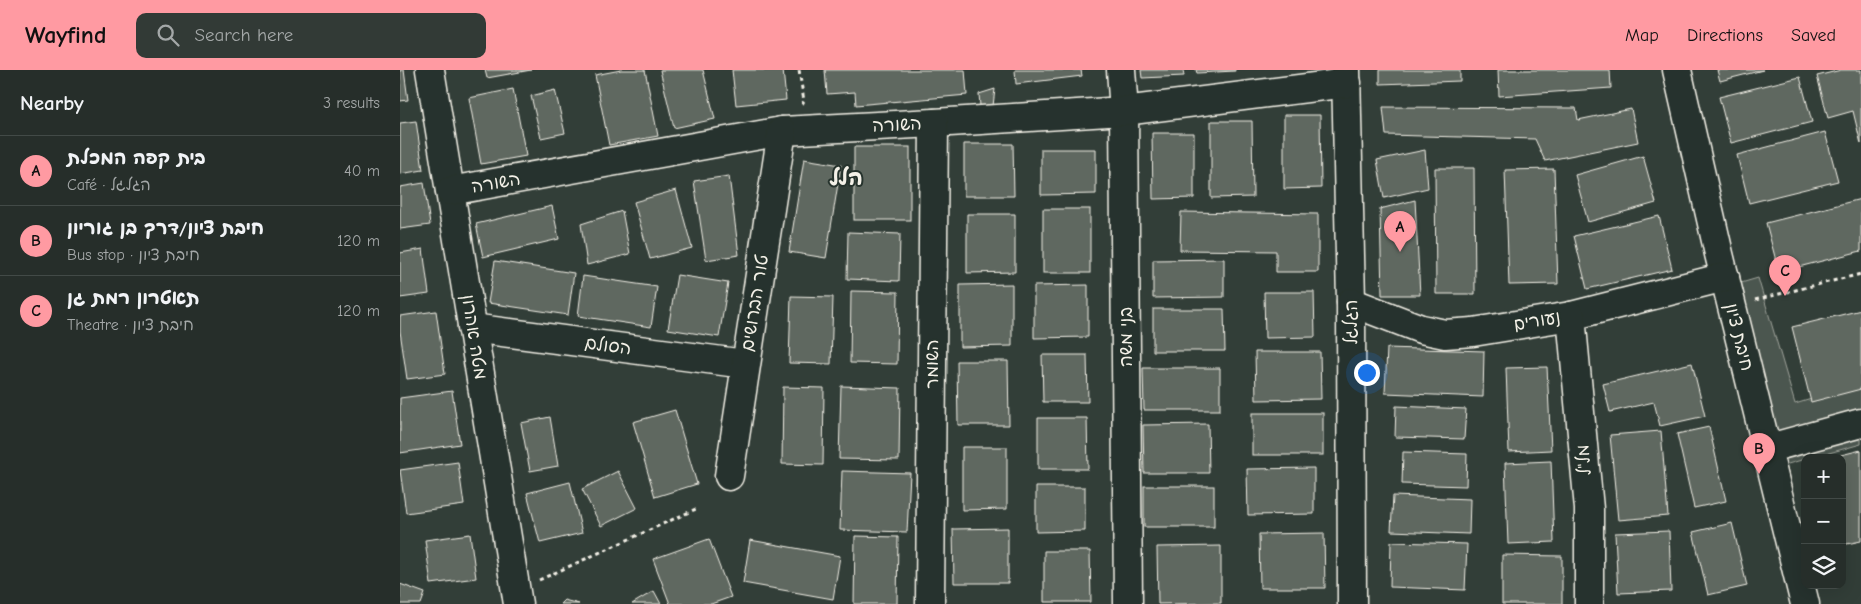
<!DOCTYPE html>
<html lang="en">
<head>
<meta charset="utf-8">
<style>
  :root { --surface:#262e2a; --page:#323a36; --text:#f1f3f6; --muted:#a4a8a8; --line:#424a47; --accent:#ff9aa2 }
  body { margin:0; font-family:"Comic Neue","Playpen Sans Hebrew",sans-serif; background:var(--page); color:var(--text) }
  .controls { position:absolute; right:15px; bottom:15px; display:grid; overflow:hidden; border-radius:10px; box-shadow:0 5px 20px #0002 }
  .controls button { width:45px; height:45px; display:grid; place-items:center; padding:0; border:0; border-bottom:1px solid var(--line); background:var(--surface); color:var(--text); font:25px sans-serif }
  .you { position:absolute; left:966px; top:302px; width:18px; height:18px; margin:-12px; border:4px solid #fff; border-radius:50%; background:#1a73e8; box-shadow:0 0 0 8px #1a73e833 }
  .badge { display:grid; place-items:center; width:32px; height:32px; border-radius:50%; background:var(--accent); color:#111; font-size:16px; font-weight:700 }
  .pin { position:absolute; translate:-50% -41px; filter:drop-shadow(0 1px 2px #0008) }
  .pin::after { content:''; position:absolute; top:26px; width:18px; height:15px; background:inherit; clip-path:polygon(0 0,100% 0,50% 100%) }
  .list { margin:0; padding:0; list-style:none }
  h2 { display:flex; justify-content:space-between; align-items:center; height:65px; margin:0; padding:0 20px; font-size:21px }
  h2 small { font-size:16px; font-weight:400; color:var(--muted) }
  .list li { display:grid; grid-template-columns:32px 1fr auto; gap:15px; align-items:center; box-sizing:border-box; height:70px; padding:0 20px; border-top:1px solid var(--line) }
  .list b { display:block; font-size:19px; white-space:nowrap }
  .list p { margin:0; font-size:16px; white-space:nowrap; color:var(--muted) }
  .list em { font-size:16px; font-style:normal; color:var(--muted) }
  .icon { flex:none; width:28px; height:28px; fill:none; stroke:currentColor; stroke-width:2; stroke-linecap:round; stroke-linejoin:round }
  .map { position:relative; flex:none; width:1461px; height:534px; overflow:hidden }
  header { display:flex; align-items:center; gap:30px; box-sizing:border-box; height:70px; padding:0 25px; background:var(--accent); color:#111 }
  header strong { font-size:24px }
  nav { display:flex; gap:28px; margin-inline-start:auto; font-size:18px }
  .search { width:350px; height:45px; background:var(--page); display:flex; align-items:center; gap:12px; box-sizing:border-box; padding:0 18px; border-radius:10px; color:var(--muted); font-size:19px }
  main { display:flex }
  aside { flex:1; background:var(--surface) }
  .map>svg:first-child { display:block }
</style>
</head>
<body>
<header>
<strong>Wayfind</strong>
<div class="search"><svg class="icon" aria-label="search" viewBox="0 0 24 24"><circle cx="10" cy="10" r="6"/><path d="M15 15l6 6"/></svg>Search here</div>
<nav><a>Map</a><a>Directions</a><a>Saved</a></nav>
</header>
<main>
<aside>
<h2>Nearby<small>3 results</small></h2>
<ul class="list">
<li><span class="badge">A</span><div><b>בית קפה המכלת</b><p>Café · הגלגל</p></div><em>40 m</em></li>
<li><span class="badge">B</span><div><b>חיבת ציון/דרך בן גוריון</b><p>Bus stop · חיבת ציון</p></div><em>120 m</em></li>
<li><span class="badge">C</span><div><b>תאטרון רמת גן</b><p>Theatre · חיבת ציון</p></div><em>120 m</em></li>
</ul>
</aside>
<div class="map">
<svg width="1461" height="534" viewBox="0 0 1461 534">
  <rect width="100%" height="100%" fill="#323e38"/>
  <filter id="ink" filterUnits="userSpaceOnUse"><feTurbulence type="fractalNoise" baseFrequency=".02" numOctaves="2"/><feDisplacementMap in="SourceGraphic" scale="10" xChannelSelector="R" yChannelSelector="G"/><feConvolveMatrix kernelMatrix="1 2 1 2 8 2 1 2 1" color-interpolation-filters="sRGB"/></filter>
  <g filter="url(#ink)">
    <path fill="#4c564f" stroke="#a0a49c" d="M1358,208L1395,334L1461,314V374L1411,388H1405V389L1381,396L1331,216Z"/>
    <g fill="#5f6861" stroke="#f4f1e8">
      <path d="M0,0H4L8,30L0,31Z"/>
      <path d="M85,0H131L87,8Z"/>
      <path d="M221,0H245L258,66L209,75L195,5Z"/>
      <path d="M260,0H303L315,49L274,58Z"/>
      <path d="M332,0H383L386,30L336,35Z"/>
      <path d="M425,0H565L567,25L456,35L455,22L427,24Z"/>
      <path d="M615,0H681L682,6L616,14Z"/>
      <path d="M741,0H783L784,6L742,8Z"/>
      <path d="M796,0H835V1L797,3Z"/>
      <path d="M980,0H1060V11L980,14Z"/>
      <path d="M1098,0H1210L1211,18L1099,26Z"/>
      <path d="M1317,0H1363L1320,11Z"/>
      <path d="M1441,0H1461V74L1453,41L1428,48L1417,6Z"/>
      <path d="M1400,7L1412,52L1331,73L1319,27Z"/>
      <path d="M113,19L126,86L81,94L69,28Z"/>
      <path d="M595,19L593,36H580L579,24Z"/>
      <path d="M155,20L165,63L141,68L131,26Z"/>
      <path d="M983,37L1176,38L1178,50L1231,39L1238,72L1145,91L1135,69L986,65Z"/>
      <path d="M884,45H920L921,118L884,119Z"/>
      <path d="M16,51L23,100L0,104V53Z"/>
      <path d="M811,51H852L853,127L811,128Z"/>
      <path d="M1425,62L1438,111L1349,133L1337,85Z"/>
      <path d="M752,63H794V128L753,129Z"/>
      <path d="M564,74H613L614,126H564Z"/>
      <rect x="454" y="77" width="56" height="73"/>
      <path d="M641,79H696V124L641,125Z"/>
      <path d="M1025,80L1028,118L984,128L977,90Z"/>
      <path d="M1243,86L1256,133L1188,152L1175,105Z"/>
      <path d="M404,89L441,95L426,188L389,182Z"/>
      <path d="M1035,98H1074L1075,224H1036Z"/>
      <path d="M1154,99L1158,214L1109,215L1105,100Z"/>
      <path d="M329,106L339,185L306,190L294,111Z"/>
      <path d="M24,113L30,155L0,159V117Z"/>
      <path d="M276,120L292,178L250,189L234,132Z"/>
      <path d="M1461,129V181L1379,202L1366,153Z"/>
      <path d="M1015,130L1020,225H982L980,139Z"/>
      <path d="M152,136L159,169L83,187L76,154Z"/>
      <rect x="643" y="139" width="47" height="64"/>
      <path d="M222,141L230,184L187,195L181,154Z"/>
      <path d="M781,142L918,144V202H876V181L780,180Z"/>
      <path d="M567,144H615V202L567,203Z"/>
      <path d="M1259,146L1272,199L1187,219L1174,166Z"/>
      <path d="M448,162L500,164L499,211L447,209Z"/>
      <path d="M23,179L29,224L0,228V183Z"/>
      <path d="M824,189V227L753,228V190Z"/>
      <path d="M95,191L174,203L168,245L88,233Z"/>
      <path d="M277,205L328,213L319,267L268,259Z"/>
      <path d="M183,206L257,217L251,257L178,246Z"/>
      <path d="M612,214V276L560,277V215Z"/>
      <path d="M688,215V267L634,268V216Z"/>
      <path d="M451,221L498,222L497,294L450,293Z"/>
      <path d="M864,222H914L915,267L865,268Z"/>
      <path d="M391,226L433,227L431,294L389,293Z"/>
      <path d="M753,239H824L825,281H753Z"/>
      <path d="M1461,240V319L1411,332L1392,257Z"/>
      <path d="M36,241L45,304L7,309L0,261V246Z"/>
      <path d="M987,278L1084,281L1083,327L985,323Z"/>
      <path d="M855,282H920L921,329L856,330Z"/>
      <path d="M642,285H687L688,332H643Z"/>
      <path d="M557,291H608L609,355H558Z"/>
      <path d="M1292,293L1305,346L1260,356L1254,332L1210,342L1203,314Z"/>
      <path d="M1147,297L1151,380L1109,382L1106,298Z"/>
      <path d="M743,298H820V340H744Z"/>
      <path d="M441,316L500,318L499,390L439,389Z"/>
      <path d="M383,317L424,318L423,395L382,394Z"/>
      <path d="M52,321L60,374L0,383V328Z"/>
      <path d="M996,336L1066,339L1064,369L995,367Z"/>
      <path d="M275,340L297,414L255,427L233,352Z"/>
      <rect x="852" y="343" width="71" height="42"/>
      <path d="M150,347L158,396L130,401L121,353Z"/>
      <path d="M638,348H687L688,399H638Z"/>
      <path d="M808,354L809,403H744L743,355Z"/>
      <path d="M1309,357L1326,431L1294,438L1277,364Z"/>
      <path d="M1261,361L1268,446L1218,450L1210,365Z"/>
      <path d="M562,377H607V439L562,440Z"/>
      <path d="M1461,380V471L1442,475V388H1429Z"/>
      <path d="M1003,382L1067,384L1066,416L1002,414Z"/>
      <path d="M1151,391L1154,472L1108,474L1105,393Z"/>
      <path d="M58,392L64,435L6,443L0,400Z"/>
      <path d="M914,398V444L848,445L847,399Z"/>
      <path d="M218,401L237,438L201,456L182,419Z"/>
      <path d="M442,401L510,403L507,462L440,460Z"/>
      <path d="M170,412L182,463L140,473L127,423Z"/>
      <rect x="744" y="416" width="70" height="41"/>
      <path d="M636,417H685V461L636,462Z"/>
      <path d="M993,426L1070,429L1069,464L991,461Z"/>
      <path d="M1332,453L1347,516L1308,525L1293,462Z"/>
      <path d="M608,458V513H554L553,459Z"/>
      <path d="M1269,461L1271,521L1218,523L1215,463Z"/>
      <path d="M924,463L925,518H860L859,464Z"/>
      <path d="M70,464L76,508L31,514L25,470Z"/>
      <path d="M455,466L498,467L497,534H454Z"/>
      <path d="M309,469L331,527L311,534H270L253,489Z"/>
      <path d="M350,470L440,486L433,529L343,513Z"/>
      <path d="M991,472L1067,474L1065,520L990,517Z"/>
      <path d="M821,476V533L758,534L757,477Z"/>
      <path d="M644,481H690L691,532H644Z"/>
      <path d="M1102,485L1162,486V534H1102Z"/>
      <path d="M0,514L25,523L21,534H0Z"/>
      <path d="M254,521L261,534H232Z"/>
      <path d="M164,530L179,534H160Z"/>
    </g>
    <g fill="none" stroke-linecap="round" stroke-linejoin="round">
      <defs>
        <g id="minor">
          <path d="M30,0L118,534"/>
          <path d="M721,0L724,41L728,534"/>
          <path d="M946,0L951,232L952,534"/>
          <path d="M1277,0L1319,184L1405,534"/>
          <path d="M50,121L382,61L534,53L724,41L947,13"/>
          <path d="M951,232L1021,259L1045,264L1073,262L1171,246L1325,207"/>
          <path d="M1171,246L1189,439V534"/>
          <path d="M72,258L345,294"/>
          <path d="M1366,379L1461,353"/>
          <path d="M329,406L382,61"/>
          <path d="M530,534L534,53"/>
        </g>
      </defs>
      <use href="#minor" stroke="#f4f1e8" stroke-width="31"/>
      <g stroke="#f4f1e8" stroke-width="3" stroke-dasharray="4 4" stroke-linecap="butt">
        <path d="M399,0L404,31L402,34"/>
        <path d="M1355,230L1461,204"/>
        <path d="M139,510L298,438"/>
      </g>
      <use href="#minor" stroke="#26332d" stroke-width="28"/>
    </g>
  </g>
  <g text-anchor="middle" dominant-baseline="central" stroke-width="4" stroke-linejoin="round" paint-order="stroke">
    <g font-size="18" fill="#f4f1e8" stroke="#26332d">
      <text transform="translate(497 55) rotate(-3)">השורה</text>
      <text transform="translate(96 113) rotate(-10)">השורה</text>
      <text transform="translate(355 233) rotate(-81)">טור הברושים</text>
      <text transform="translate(1137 251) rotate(-10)">נעורים</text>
      <text transform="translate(951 252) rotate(-90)">הגלגל</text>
      <text transform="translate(74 267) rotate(81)">מטה אהרון</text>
      <text transform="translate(726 267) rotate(-90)">בני משה</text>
      <text transform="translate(1339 267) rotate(76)">חיבת ציון</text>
      <text transform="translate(208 276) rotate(7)">הסולם</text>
      <text transform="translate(532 294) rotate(-90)">השומר</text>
      <text transform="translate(1184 390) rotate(-95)">מל"ל</text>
    </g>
    <g font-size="22" font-weight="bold" fill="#f4f1e8" stroke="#26332d">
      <text x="446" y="108">הלל</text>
    </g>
  </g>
</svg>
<div class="controls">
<button>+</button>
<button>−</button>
<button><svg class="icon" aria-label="layers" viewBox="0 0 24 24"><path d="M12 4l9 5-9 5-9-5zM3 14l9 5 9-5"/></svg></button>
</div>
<div class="you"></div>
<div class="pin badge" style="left:1000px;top:182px">A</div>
<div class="pin badge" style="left:1359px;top:404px">B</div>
<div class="pin badge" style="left:1385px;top:226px">C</div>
</div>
</main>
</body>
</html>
